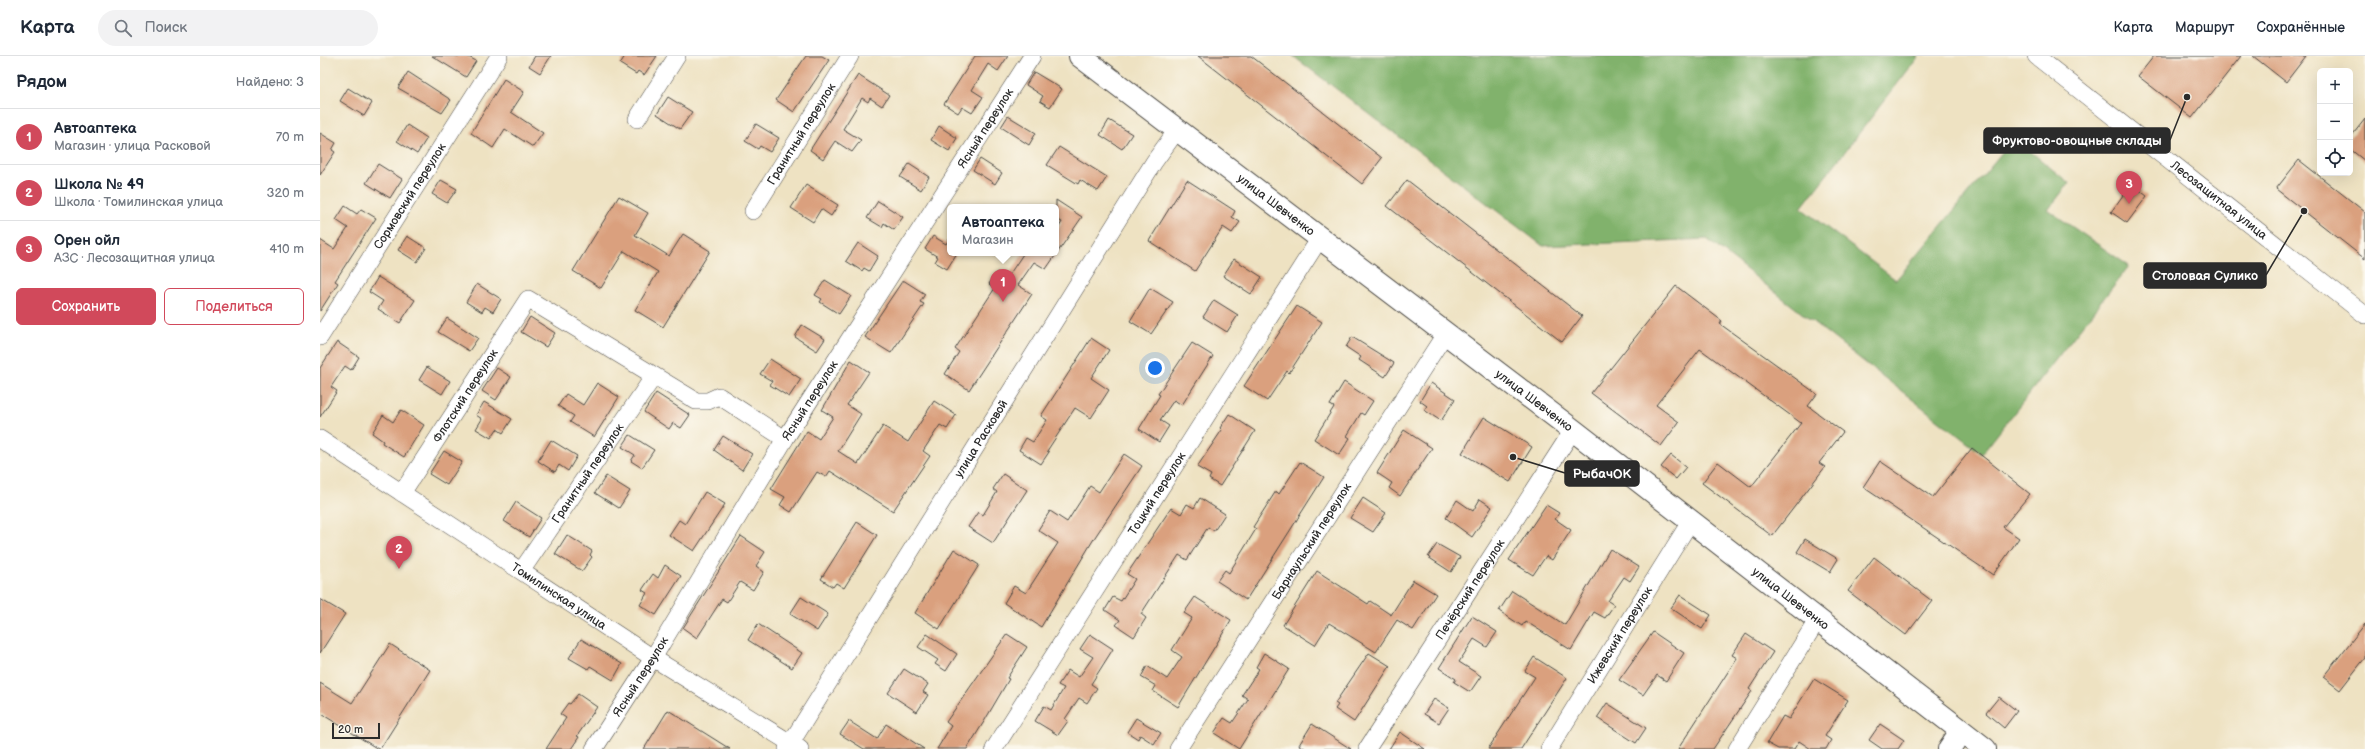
<!DOCTYPE html>
<html lang="ru">
<head>
<meta charset="utf-8">
<style>
  :root { --surface:#fff; --page:#f2f2f3; --text:#1f2937; --muted:#747a83; --line:#e0e1e3; --accent:#d1495b }
  body { margin:0; font-family:"Balsamiq Sans",sans-serif; background:var(--page); color:var(--text) }
  .controls { position:absolute; right:12px; top:12px; display:grid; overflow:hidden; border-radius:6px; box-shadow:0 4px 16px #0002 }
  .controls button { width:36px; height:36px; display:grid; place-items:center; padding:0; border:0; border-bottom:1px solid var(--line); background:var(--surface); color:var(--text); font:20px sans-serif }
  .scale { position:absolute; left:12px; bottom:10px; width:48px; box-sizing:border-box; padding-left:4px; border:2px solid #2b2b2b; border-top:0; font-size:11px; line-height:14px; white-space:nowrap; color:#2b2b2b; -webkit-text-stroke:3px #fbf7ec; paint-order:stroke }
  .you { position:absolute; left:835px; top:312px; width:14px; height:14px; margin:-10px; border:3px solid #fff; border-radius:50%; background:#1a73e8; box-shadow:0 0 0 6px #1a73e833 }
  .badge { display:grid; place-items:center; width:26px; height:26px; border-radius:50%; background:var(--accent); color:#fff; font-size:13px; font-weight:700 }
  .pin { position:absolute; translate:-50% -33px; filter:drop-shadow(0 1px 2px #0008) }
  .pin::after { content:''; position:absolute; top:21px; width:14px; height:12px; background:inherit; clip-path:polygon(0 0,100% 0,50% 100%) }
  .popup { position:absolute; left:627px; top:148px; width:112px; height:52px; box-sizing:border-box; display:grid; place-content:center; border-radius:6px; background:var(--surface); filter:drop-shadow(0 1px 3px #0005); font-size:13px; white-space:nowrap; color:var(--muted) }
  .popup b { font-size:15px; color:var(--text) }
  .popup::after { content:''; position:absolute; left:50%; top:100%; margin-left:-8px; border:8px solid transparent; border-top-color:var(--surface) }
  .list { margin:0; padding:0; list-style:none }
  h2 { display:flex; justify-content:space-between; align-items:center; height:52px; margin:0; padding:0 16px; font-size:17px }
  h2 small { font-size:13px; font-weight:400; color:var(--muted) }
  .list li { display:grid; grid-template-columns:26px 1fr auto; gap:12px; align-items:center; box-sizing:border-box; height:56px; padding:0 16px; border-top:1px solid var(--line) }
  .list b { display:block; font-size:15px; white-space:nowrap }
  .list p { margin:0; font-size:13px; white-space:nowrap; color:var(--muted) }
  .list em { font-size:13px; font-style:normal; color:var(--muted) }
  .actions { display:flex; gap:8px; padding:12px 16px }
  .actions a { flex:1; padding:9px 0; border:1px solid var(--accent); border-radius:6px; text-align:center; font-size:14px; color:var(--accent) }
  .actions .main { background:var(--accent); color:#fff }
  .icon { flex:none; width:22px; height:22px; fill:none; stroke:currentColor; stroke-width:2; stroke-linecap:round; stroke-linejoin:round }
  .map { position:relative; flex:none; width:2045px; height:693px; overflow:hidden }
  header { display:flex; align-items:center; gap:24px; box-sizing:border-box; height:56px; padding:0 20px; background:var(--surface); border-bottom:1px solid var(--line) }
  header strong { font-size:19px }
  nav { display:flex; gap:22px; margin-inline-start:auto; font-size:14px }
  .search { width:280px; height:36px; background:var(--page); display:flex; align-items:center; gap:10px; box-sizing:border-box; padding:0 14px; border-radius:22px; color:var(--muted); font-size:15px }
  main { display:flex }
  aside { flex:1; background:var(--surface) }
  .map>svg:first-child { display:block }
</style>
</head>
<body>
<header>
<strong>Карта</strong>
<div class="search"><svg class="icon" aria-label="search" viewBox="0 0 24 24"><circle cx="10" cy="10" r="6"/><path d="M15 15l6 6"/></svg>Поиск</div>
<nav><a>Карта</a><a>Маршрут</a><a>Сохранённые</a></nav>
</header>
<main>
<aside>
<h2>Рядом<small>Найдено: 3</small></h2>
<ul class="list">
<li><span class="badge">1</span><div><b>Автоаптека</b><p>Магазин · улица Расковой</p></div><em>70 m</em></li>
<li><span class="badge">2</span><div><b>Школа № 49</b><p>Школа · Томилинская улица</p></div><em>320 m</em></li>
<li><span class="badge">3</span><div><b>Орен ойл</b><p>АЗС · Лесозащитная улица</p></div><em>410 m</em></li>
</ul>
<div class="actions"><a class="main">Сохранить</a><a>Поделиться</a></div>
</aside>
<div class="map">
<svg width="2045" height="693" viewBox="0 0 2045 693">
  <rect width="100%" height="100%" fill="#fbf7ec"/>
  <filter id="ink" filterUnits="userSpaceOnUse"><feTurbulence type="fractalNoise" baseFrequency=".025" numOctaves="2"/><feDisplacementMap in="SourceGraphic" scale="8" xChannelSelector="R" yChannelSelector="G"/><feConvolveMatrix kernelMatrix="1 2 1 2 8 2 1 2 1" color-interpolation-filters="sRGB"/></filter>
  <filter id="wash" filterUnits="userSpaceOnUse"><feTurbulence type="fractalNoise" baseFrequency=".012" numOctaves="4" result="noise"/><feDisplacementMap in="SourceGraphic" scale="16" xChannelSelector="R" yChannelSelector="G"/><feGaussianBlur stdDeviation="0.9" result="paint"/><feColorMatrix in="noise" values="0 0 0 0 0 0 0 0 0 0 0 0 0 0 0 0 0 1.4 0 .05"/><feComposite in="paint" operator="in"/></filter>
  <g filter="url(#wash)">
    <rect width="100%" height="100%" fill="#eee2c2"/>
    <path fill="#81b26c" stroke="#566e4c" d="M973,0H1599L1481,152L1576,224L1694,82L1749,127L1728,154L1809,210L1662,398L1387,183L1223,190Z"/>
    <g id="blocks">
      <g fill="#daa07e">
        <path d="M112,0H147L156,5L146,21Z"/>
        <path d="M215,0H231L220,17L209,10Z"/>
        <path d="M305,0H337L324,19L318,15L316,18L300,8Z"/>
        <path d="M486,0H502L509,4L474,56L456,44Z"/>
        <path d="M655,0H688L678,15L668,8L652,34L663,41L652,57L642,51L638,57L624,48Z"/>
        <path d="M878,0H931L1062,102L1042,128Z"/>
        <path d="M1834,0H1921L1872,62L1818,20Z"/>
        <path d="M1933,0H1986L1966,26Z"/>
        <path d="M88,16L131,44L122,57L78,32Z"/>
        <path d="M714,16L742,33L730,51L720,45L723,40L706,29Z"/>
        <path d="M538,19L569,39L562,50L550,42L548,46L542,42L523,73L541,84L532,96L515,85L503,103L490,94Z"/>
        <path d="M184,23L204,36L191,56L223,77L213,91L185,73L173,92L151,77Z"/>
        <path d="M28,32L52,47L44,60L20,45Z"/>
        <path d="M348,41L372,56L360,73L337,58Z"/>
        <path d="M688,60L716,77L709,89L681,71Z"/>
        <path d="M2045,63V105L2030,93V82Z"/>
        <path d="M789,64L812,78L802,93L780,79Z"/>
        <path d="M436,68L459,82L450,96L440,90L438,93L425,85Z"/>
        <path d="M87,69L107,82L97,98L77,85Z"/>
        <path d="M619,70L637,82L629,95L611,84Z"/>
        <path d="M0,77L16,87L12,94L15,96L0,119Z"/>
        <path d="M739,91L787,121L778,135L760,124L758,128L727,109Z"/>
        <path d="M660,103L682,117L675,128L653,114Z"/>
        <path d="M1979,104L2045,156V203L1956,133Z"/>
        <path d="M58,108L82,123L70,142L46,127Z"/>
        <path d="M589,108L609,121L601,134L580,121Z"/>
        <path d="M121,124L137,133L127,147L112,138Z"/>
        <path d="M867,124L915,155L912,161L920,166L912,177L903,171L875,215L829,185Z"/>
        <path d="M1087,124L1262,260L1242,286L1067,150Z"/>
        <path d="M1811,128L1827,140L1807,167L1791,156Z"/>
        <path d="M486,129L518,149L511,160L501,153L493,166L471,152Z"/>
        <path d="M299,140L328,157L315,179L349,200L363,178L390,195L343,271L315,254L338,216L304,195L281,232L253,215Z"/>
        <path d="M736,144L762,161L726,213L714,206L698,229L712,238L649,334L625,318L639,296L635,293L675,232L669,228L677,216L687,222L703,198L701,197H736V176L742,166L736,163Z"/>
        <path d="M558,145L583,161L574,174L564,167L562,171L547,162Z"/>
        <path d="M25,150L37,158L41,153L56,162L15,225L18,227L0,255V184L14,193L28,172L16,164Z"/>
        <path d="M87,180L106,192L97,206L78,194Z"/>
        <path d="M613,180L626,188L630,182V197H637L627,213L615,206L618,201L605,193Z"/>
        <path d="M538,187L558,200L549,215L544,212L542,215L526,205Z"/>
        <path d="M914,203L942,221L931,238L903,220Z"/>
        <path d="M58,221L95,244L80,267L58,253L63,245L49,236Z"/>
        <path d="M505,224L531,240L519,258L500,246L502,243L495,239Z"/>
        <path d="M583,224L605,238L600,246L604,248L571,297L545,281Z"/>
        <path d="M157,228L181,243L173,256L165,251L162,256L146,246Z"/>
        <path d="M1356,230L1402,265L1400,268L1497,338L1488,350L1523,376L1499,407L1505,411L1452,480L1382,427L1398,406L1431,431L1481,367L1380,293L1336,349L1359,366L1341,390L1271,337Z"/>
        <path d="M830,232L853,246L831,278L810,265Z"/>
        <path d="M894,244L918,259L907,276L883,261Z"/>
        <path d="M977,250L1002,266L969,317L967,315L947,345L924,330Z"/>
        <path d="M210,261L235,277L226,291L201,276Z"/>
        <path d="M127,262L158,282L149,295L118,276Z"/>
        <path d="M482,269L505,283L497,295L475,281Z"/>
        <path d="M1032,281L1074,307L1065,321L1039,304L1041,301L1026,291Z"/>
        <path d="M771,282L789,294L771,322L789,334L771,362L755,352L727,395L729,396L721,408L699,394L706,382L713,386L727,364L721,360Z"/>
        <path d="M17,286L39,301L31,314L25,310L11,331L17,335L0,361V312Z"/>
        <path d="M872,287L893,300L862,349L854,344L840,364L849,370L839,386L819,373L840,339L838,338Z"/>
        <path d="M450,303L481,323L469,341L450,329L452,325L440,318Z"/>
        <path d="M531,304L549,316L527,349L541,358L518,395L538,408L563,370L588,386L614,345L636,359L627,373L620,369L603,395L610,400L573,455L510,415L506,421L497,416L471,456L460,449L465,441L451,433L487,375L499,383L513,361L502,354Z"/>
        <path d="M107,311L130,325L122,338L99,324Z"/>
        <path d="M177,312L191,321L176,344L162,335Z"/>
        <path d="M1024,326L1053,345L1044,359L1041,357L1027,380L1030,382L1019,399L994,383L1014,351L1010,349Z"/>
        <path d="M277,327L299,341L274,381L250,366L254,360L238,350L246,338L263,349Z"/>
        <path d="M1111,327L1135,343L1121,365L1104,354L1107,350L1100,345Z"/>
        <path d="M336,337L370,359L361,372L353,367L349,373L324,356Z"/>
        <path d="M164,346L192,363L183,377L177,373L171,382L156,373L162,363L156,359Z"/>
        <path d="M81,354L104,369L84,401L62,387L63,385L52,377L63,359L73,366Z"/>
        <path d="M909,358L935,375L900,430L889,423L891,419L877,411L902,374L900,372Z"/>
        <path d="M1164,361L1212,391L1190,426L1142,397Z"/>
        <path d="M1084,374L1112,392L1080,440L1069,432L1072,427L1057,417Z"/>
        <path d="M310,379L334,394L322,412L311,405L315,399L302,391Z"/>
        <path d="M403,380L432,398L422,414L394,394Z"/>
        <path d="M231,384L257,400L248,415L239,409L235,416L218,405Z"/>
        <path d="M1652,392L1710,438L1683,471L1699,482L1673,519L1543,431L1560,405L1613,441Z"/>
        <path d="M124,395L142,406L127,429L109,418Z"/>
        <path d="M804,398L822,410L775,481L721,571L684,547L694,530L706,537L738,487L718,474L730,455L747,466L770,430L779,436Z"/>
        <path d="M1351,399L1366,411L1356,423L1341,411Z"/>
        <path d="M980,406L1004,421L926,544L897,525L905,514L909,517L936,473L933,471L956,435L959,438Z"/>
        <path d="M683,418L707,434L673,487L648,471L658,456L663,459L677,436L673,433Z"/>
        <path d="M286,420L310,435L299,452L275,437Z"/>
        <path d="M385,436L405,448L374,495L349,479L359,464L365,468Z"/>
        <path d="M880,442L905,458L894,475L888,471L867,504L859,499L821,558L826,562L814,581L796,569L800,564L785,554L793,541L801,545L815,523L807,518L851,452L861,458L867,448L874,452Z"/>
        <path d="M1043,442L1066,457L1053,476L1030,462Z"/>
        <path d="M1160,443L1172,451L1152,481L1126,462L1137,444L1153,455Z"/>
        <path d="M196,446L221,462L209,481L184,465Z"/>
        <path d="M1226,449L1239,457L1235,463L1251,474L1232,504L1226,500L1213,519L1189,504Z"/>
        <path d="M537,466L557,479L524,532L516,527L513,531L501,523Z"/>
        <path d="M247,479L272,495L270,499L272,501L262,515L235,498Z"/>
        <path d="M421,480L445,496L436,510L444,516L433,534L420,526L407,546L402,543L377,582L363,572Z"/>
        <path d="M1485,483L1518,503L1510,516L1477,496Z"/>
        <path d="M1117,488L1140,501L1131,516L1108,501Z"/>
        <path d="M634,493L659,509L619,573L595,557Z"/>
        <path d="M1290,493L1319,511L1310,525L1304,521L1288,545L1294,549L1285,562L1274,556L1251,594L1205,565L1202,570L1179,555L1192,535L1245,569Z"/>
        <path d="M1554,501L1612,545L1586,579L1528,535Z"/>
        <path d="M345,509L361,520L336,559L320,549L327,537L322,534L333,518L338,522Z"/>
        <path d="M997,515L1048,548L1050,545L1071,559L1093,524L1116,538L1093,574L1077,564L1056,596L1009,567L995,589L963,569Z"/>
        <path d="M1360,539L1391,559L1382,573L1351,552Z"/>
        <path d="M481,541L508,558L497,575L470,558Z"/>
        <path d="M875,541L911,564L858,651L833,635L836,630L821,621L827,610L847,623L862,601L852,594L872,562L864,557Z"/>
        <path d="M0,543L25,558L0,597Z"/>
        <path d="M1152,560L1177,576L1167,591L1154,583L1139,606L1161,620L1150,636L1134,626L1136,623L1119,612Z"/>
        <path d="M438,568L482,597L472,612L428,584Z"/>
        <path d="M2045,568V602L2020,634L2003,621Z"/>
        <path d="M1333,576L1364,597L1346,625L1337,619L1323,639L1299,624Z"/>
        <path d="M607,578L637,598L626,615L615,608L618,604L598,591Z"/>
        <path d="M687,578L707,591L687,622L689,623L665,664L647,693H617L631,670L626,666Z"/>
        <path d="M770,578L793,593L771,628L777,632L767,647L759,642L745,663L748,665L738,679L715,665L724,650L731,654L744,632L738,629L748,614L759,621L773,601L760,593Z"/>
        <path d="M1426,578L1453,596L1429,633L1432,635L1393,693H1358L1417,602L1412,599Z"/>
        <path d="M261,583L302,608L293,624L270,610L268,613L249,602Z"/>
        <path d="M70,588L110,614L60,693H58L0,657V627L32,647Z"/>
        <path d="M944,597L969,613L919,693L894,677L904,662L912,667L928,643L922,639L939,613L936,611Z"/>
        <path d="M1049,597L1070,610L1034,666L1015,653L1018,649L1015,647Z"/>
        <path d="M1214,601L1247,622L1201,693H1168L1215,621L1205,615Z"/>
        <path d="M584,613L608,628L603,636L608,639L597,656L568,637Z"/>
        <path d="M1494,623L1528,644L1505,680L1511,684L1506,693H1491L1479,685L1474,693H1458L1447,687L1463,660L1469,663Z"/>
        <path d="M258,638L277,651L257,680L259,681L251,693H226L246,662L240,658L248,647L250,648Z"/>
        <path d="M1679,641L1697,655L1684,672L1666,657Z"/>
        <path d="M1114,643L1129,652L1119,667L1104,658Z"/>
        <path d="M1287,647L1326,672L1316,687L1277,662Z"/>
        <path d="M348,654L410,693H324Z"/>
        <path d="M816,662L841,677L834,688L820,679L818,683L807,676Z"/>
        <path d="M529,665L557,683L566,668L604,693H544L520,678Z"/>
        <path d="M992,668L1031,693H986L979,689Z"/>
        <path d="M1560,668L1584,684L1578,693H1562L1549,684Z"/>
        <path d="M1080,676L1105,693H1069Z"/>
      </g>
    </g>
  </g>
  <g filter="url(#ink)">
    <use href="#blocks" fill-opacity="0" stroke="#484642" stroke-width="1"/>
    <g fill="none" stroke-linecap="round" stroke-linejoin="round">
      <defs>
        <g id="minor">
          <path id="s1" d="M1716,0L2045,259"/>
          <path d="M317,63L357,0"/>
          <path id="s2" d="M433,155L530,0"/>
          <path id="s3" d="M0,281L179,0"/>
          <path id="s4" d="M0,383L333,602L480,693"/>
          <path id="s5" d="M82,437L208,243L376,345H388L399,340L465,383"/>
          <path id="s6" d="M202,514L334,320"/>
          <path id="s7" d="M274,693L333,602L465,383L712,0"/>
          <path id="s8" d="M467,693L834,106L857,74"/>
          <path id="s9" d="M674,693L1000,182"/>
          <path id="s10" d="M858,693L1125,278"/>
          <path id="s11" d="M1047,693L1253,374"/>
          <path id="s12" d="M1229,693L1370,466"/>
          <path d="M1417,693L1498,563"/>
        </g>
        <g id="major">
          <path id="s13" d="M760,0L1253,374L1665,693"/>
          <path d="M1629,693L1641,675"/>
        </g>
      </defs>
      <use href="#minor" stroke="#484642" stroke-width="18"/>
      <use href="#major" stroke="#484642" stroke-width="24"/>
      <use href="#minor" stroke="#fff" stroke-width="17"/>
      <use href="#major" stroke="#fff" stroke-width="22"/>
    </g>
  </g>
  <g text-anchor="middle" dominant-baseline="central" stroke-width="3" stroke-linejoin="round" paint-order="stroke">
    <g font-size="12" fill="#2b2b2b" stroke="#fbf7ec">
      <text stroke="none"><textPath href="#s7" startOffset="734">Ясный переулок</textPath></text>
      <text stroke="none"><textPath href="#s2" startOffset="91">Гранитный переулок</textPath></text>
      <text stroke="none"><textPath href="#s3" startOffset="167">Сормовский переулок</textPath></text>
      <text stroke="none"><textPath href="#s1" startOffset="233">Лесозащитная улица</textPath></text>
      <text stroke="none"><textPath href="#s13" startOffset="246">улица Шевченко</textPath></text>
      <text stroke="none"><textPath href="#s5" startOffset="116">Флотский переулок</textPath></text>
      <text stroke="none"><textPath href="#s7" startOffset="410">Ясный переулок</textPath></text>
      <text stroke="none"><textPath href="#s13" startOffset="570">улица Шевченко</textPath></text>
      <text stroke="none"><textPath href="#s8" startOffset="366">улица Расковой</textPath></text>
      <text stroke="none"><textPath href="#s6" startOffset="117">Гранитный переулок</textPath></text>
      <text stroke="none"><textPath href="#s9" startOffset="303">Тоцкий переулок</textPath></text>
      <text stroke="none"><textPath href="#s10" startOffset="247">Барнаульский переулок</textPath></text>
      <text stroke="none"><textPath href="#s11" startOffset="190">Печёрский переулок</textPath></text>
      <text stroke="none"><textPath href="#s4" startOffset="286">Томилинская улица</textPath></text>
      <text stroke="none"><textPath href="#s13" startOffset="894">улица Шевченко</textPath></text>
      <text stroke="none"><textPath href="#s12" startOffset="134">Ижевский переулок</textPath></text>
      <text stroke="none"><textPath href="#s7" startOffset="86">Ясный переулок</textPath></text>
    </g>
  </g>
  <path fill="none" stroke="#2b2b2b" stroke-width="1.5" d="M1867 41L1850 84M1984 155L1946 219M1193 401L1245 417"/>
  <g fill="#2b2b2b" stroke="#fbf7ec" stroke-width="1.5">
    <circle cx="1867" cy="41" r="4"/>
    <circle cx="1984" cy="155" r="4"/>
    <circle cx="1193" cy="401" r="4"/>
  </g>
  <g fill="#2b2b2b" stroke="#2b2b2b" stroke-width="1.5">
    <rect x="1664" y="72" width="186" height="25" rx="4"/>
    <rect x="1824" y="207" width="122" height="25" rx="4"/>
    <rect x="1245" y="405" width="74" height="25" rx="4"/>
  </g>
  <g font-size="13" text-anchor="middle" font-weight="bold" fill="#fff">
    <text x="1757" y="89">Фруктово-овощные склады</text>
    <text x="1885" y="224">Столовая Сулико</text>
    <text x="1282" y="422">РыбачОК</text>
  </g>
</svg>
<div class="controls">
<button>+</button>
<button>−</button>
<button><svg class="icon" aria-label="locate" viewBox="0 0 24 24"><circle cx="12" cy="12" r="6"/><path d="M12 2v4M12 18v4M2 12h4M18 12h4"/></svg></button>
</div>
<div class="scale">20 m</div>
<div class="you"></div>
<div class="pin badge" style="left:683px;top:246px">1</div>
<div class="popup"><b>Автоаптека</b>Магазин</div>
<div class="pin badge" style="left:79px;top:513px">2</div>
<div class="pin badge" style="left:1809px;top:148px">3</div>
</div>
</main>
</body>
</html>
